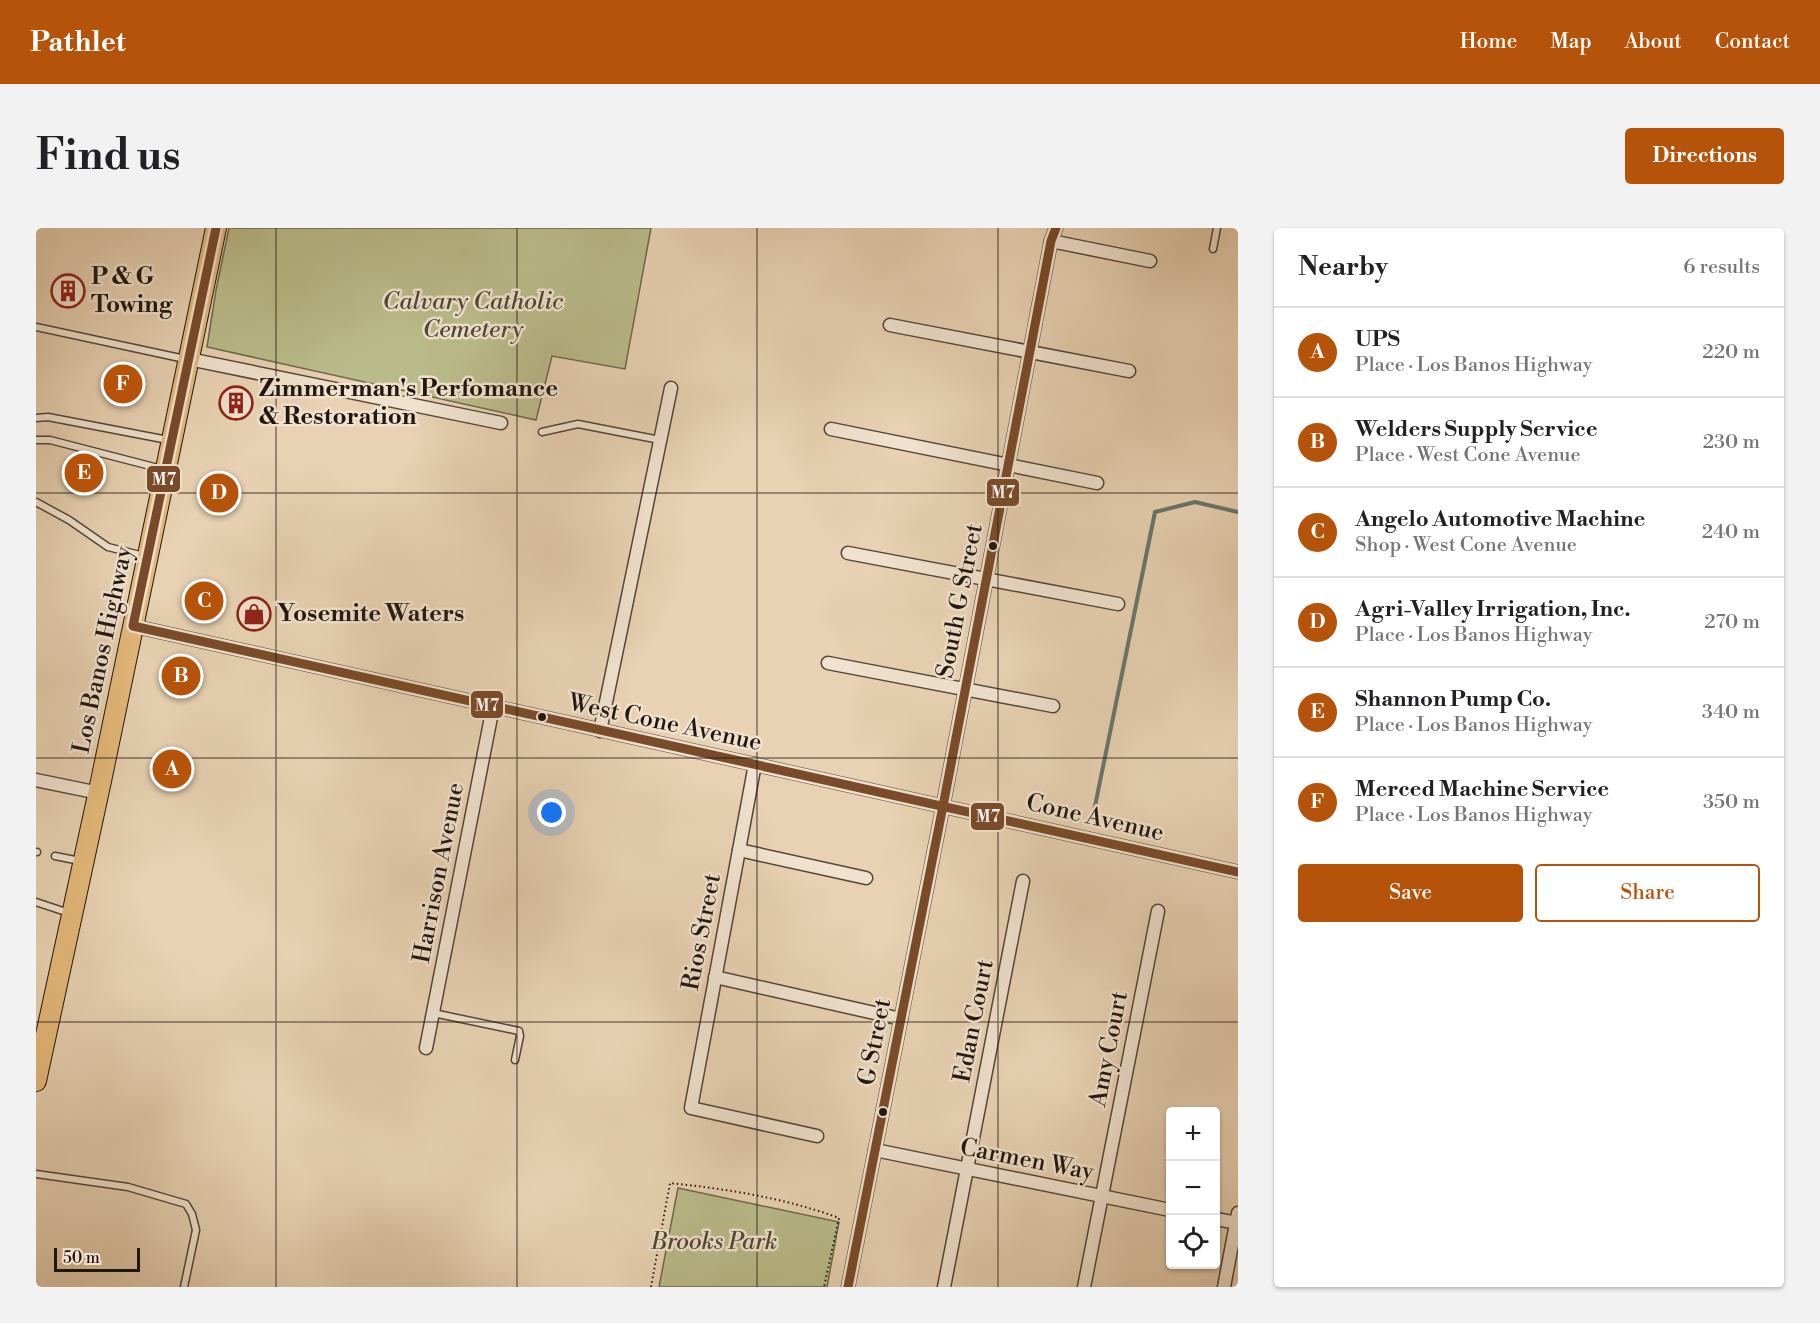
<!DOCTYPE html>
<html lang="en">
<head>
<meta charset="utf-8">
<style>
  :root { --surface:#fff; --page:#f2f2f2; --text:#202124; --muted:#757577; --line:#e0e0e0; --accent:#b45309 }
  body { margin:0; font-family:"Libre Bodoni",serif; background:var(--page); color:var(--text) }
  .controls { position:absolute; right:18px; bottom:18px; display:grid; overflow:hidden; border-radius:6px; box-shadow:0 2px 4px #0004 }
  .controls button { width:54px; height:54px; display:grid; place-items:center; padding:0; border:0; border-bottom:2px solid var(--line); background:var(--surface); color:var(--text); font:30px sans-serif }
  .scale { position:absolute; left:18px; bottom:15px; width:86px; box-sizing:border-box; padding-left:6px; border:3px solid #221610; border-top:0; font-size:16px; line-height:21px; white-space:nowrap; color:#221610; -webkit-text-stroke:4px #f0e2ce; paint-order:stroke }
  .you { position:absolute; left:516px; top:585px; width:21px; height:21px; margin:-15px; border:4px solid #fff; border-radius:50%; background:#1a73e8; box-shadow:0 0 0 9px #1a73e833 }
  .badge { display:grid; place-items:center; width:39px; height:39px; border-radius:50%; background:var(--accent); color:#fff; font-size:20px; font-weight:700 }
  .pin { position:absolute; translate:-50% -50%; border:3px solid #fff; box-shadow:0 2px 6px #0006 }
  .list { margin:0; padding:0; list-style:none }
  h2 { display:flex; justify-content:space-between; align-items:center; height:78px; margin:0; padding:0 24px; font-size:26px }
  h2 small { font-size:20px; font-weight:400; color:var(--muted) }
  .list li { display:grid; grid-template-columns:39px 1fr auto; gap:18px; align-items:center; box-sizing:border-box; height:90px; padding:0 24px; border-top:2px solid var(--line) }
  .list b { display:block; font-size:22px; white-space:nowrap }
  .list p { margin:0; font-size:20px; white-space:nowrap; color:var(--muted) }
  .list em { font-size:20px; font-style:normal; color:var(--muted) }
  .actions { display:flex; gap:12px; padding:18px 24px }
  .actions a { flex:1; padding:14px 0; border:2px solid var(--accent); border-radius:6px; text-align:center; font-size:21px; color:var(--accent) }
  .actions .main { background:var(--accent); color:#fff }
  .icon { flex:none; width:33px; height:33px; fill:none; stroke:currentColor; stroke-width:2; stroke-linecap:round; stroke-linejoin:round }
  .map { position:relative; flex:none; width:1202px; height:1059px; overflow:hidden; border-radius:6px }
  header { display:flex; align-items:center; gap:36px; box-sizing:border-box; height:84px; padding:0 30px; background:var(--accent); color:#fff }
  header strong { font-size:28px }
  nav { display:flex; gap:33px; margin-inline-start:auto; font-size:21px }
  .intro { display:flex; align-items:center; justify-content:space-between; box-sizing:border-box; height:144px; padding:0 36px }
  h1 { margin:0; font-size:42px }
  .button { padding:15px 27px; border-radius:6px; background:var(--accent); color:#fff; font-size:21px; font-weight:700 }
  main { display:flex; gap:36px; padding:0 36px }
  aside { flex:1; background:var(--surface); border-radius:6px; box-shadow:0 2px 4px #0004 }
  .map>svg:first-child { display:block }
</style>
</head>
<body>
<header>
<strong>Pathlet</strong>
<nav><a>Home</a><a>Map</a><a>About</a><a>Contact</a></nav>
</header>
<div class="intro"><h1>Find us</h1><a class="button">Directions</a></div>
<main>
<div class="map">
<svg width="1202" height="1059" viewBox="0 0 1202 1059">
  <rect width="100%" height="100%" fill="#e8d2b3"/>
  <filter id="stains"><feTurbulence type="fractalNoise" baseFrequency=".00333" numOctaves="4"/><feColorMatrix values="0 0 0 0 .2 0 0 0 0 .09 0 0 0 0 .02 0 0 0 .5 -.17"/></filter>
  <radialGradient id="worn" r=".72"><stop offset=".6" stop-color="#630" stop-opacity="0"/><stop offset="1" stop-color="#630" stop-opacity=".3"/></radialGradient>
  <g fill="#babb8a" stroke="#6e684d" stroke-width="1.5">
    <path d="M193,0H615L589,141L516,128L500,192L171,119L180,62Z"/>
    <path d="M642,960L803,994L791,1059H623Z"/>
  </g>
  <g fill="none" stroke-linecap="round" stroke-linejoin="round">
    <path stroke="#69776c" stroke-width="4" d="M1058,583L1119,284L1159,274L1202,284"/>
    <defs>
      <g id="service">
        <path d="M1177,21L1181,0"/>
        <path d="M0,99L149,131"/>
        <path d="M0,190L12,189L132,212"/>
        <path d="M506,204L542,196L624,212"/>
        <path d="M0,212H14L126,241"/>
        <path d="M0,274L33,292L72,319L108,328"/>
        <path d="M0,624H1"/>
        <path d="M19,628L44,633"/>
        <path d="M0,674L33,685"/>
        <path d="M397,785L483,803L484,808L479,832"/>
        <path d="M0,946L92,959L150,976L156,986L160,1002L148,1059"/>
      </g>
      <g id="minor">
        <path d="M1015,13L1114,33"/>
        <path d="M854,97L1093,143"/>
        <path d="M153,131L465,195"/>
        <path d="M795,201L1061,255"/>
        <path d="M812,325L1082,376"/>
        <path d="M97,398L1202,644"/>
        <path d="M792,435L1017,478"/>
        <path d="M564,503L635,160"/>
        <path d="M719,536L655,880L781,908"/>
        <path d="M0,552L63,565"/>
        <path d="M703,622L830,650"/>
        <path d="M679,749L865,791"/>
        <path d="M390,820L457,479"/>
        <path d="M839,922L1134,982"/>
        <path d="M1180,991L1202,995"/>
        <path d="M812,1059L907,578L1015,13L1020,0"/>
        <path d="M908,1059L987,653"/>
        <path d="M1048,1059L1122,683"/>
        <path d="M1188,1059L1202,985"/>
      </g>
      <path id="trunk" d="M0,853L65,553L180,0"/>
    </defs>
    <use href="#service" stroke="#544539" stroke-width="9"/>
    <use href="#minor" stroke="#544539" stroke-width="15"/>
    <use href="#trunk" stroke="#221610" stroke-width="22"/>
    <path stroke="#221610" stroke-width="2" stroke-dasharray="1.5 3" stroke-linecap="butt" d="M615,1059L634,955C691,961 749,970 803,990L788,1059"/>
    <use href="#service" stroke="#f0e2ce" stroke-width="6"/>
    <use href="#minor" stroke="#f0e2ce" stroke-width="12"/>
    <use href="#trunk" stroke="#e4b97a" stroke-width="20"/>
    <defs>
      <g id="bus-1">
        <path d="M180,0L97,398L1202,644"/>
        <path d="M812,1059L907,578L1015,13L1020,0"/>
      </g>
    </defs>
    <use href="#bus-1" stroke="#f0e2ce" stroke-width="14"/>
    <use href="#bus-1" stroke="#7a4b2a" stroke-width="9"/>
  </g>
  <path fill="none" stroke="#221610" stroke-width="1.5" stroke-opacity="0.55" d="M240,0V1059M481,0V1059M721,0V1059M962,0V1059M0,265H1202M0,530H1202M0,794H1202"/>
  <defs>
    <symbol id="building-ring" viewBox="-11 -11 22 22"><circle r="9.5" fill="#f0e2ce" stroke="#8f2418" stroke-width="1.5"/><path d="M-4-6H4V6H1V3H-1V6H-4ZM-2.5-4.3h1.7v1.8h-1.7ZM.8-4.3h1.7v1.8H.8ZM-2.5-1h1.7V.8h-1.7ZM.8-1h1.7V.8H.8Z" fill="#8f2418"/></symbol>
    <symbol id="shop-ring" viewBox="-11 -11 22 22"><circle r="9.5" fill="#f0e2ce" stroke="#8f2418" stroke-width="1.5"/><path d="M-5-2.5h2.3a2.7 3.5 0 0 1 5.4 0H5L5.5 6h-11ZM-1.5-2.5h3a1.5 2.3 0 0 0-3 0Z" fill="#8f2418"/></symbol>
  </defs>
  <g fill-rule="evenodd">
    <use href="#building-ring" x="13" y="44" width="38" height="38"/>
    <use href="#building-ring" x="181" y="156" width="38" height="38"/>
    <use href="#shop-ring" x="199" y="367" width="38" height="38"/>
  </g>
  <g fill="#221610" stroke="#f0e2ce" stroke-width="2">
    <circle cx="957" cy="318" r="5"/>
    <circle cx="506" cy="489" r="5"/>
    <circle cx="847" cy="884" r="5"/>
  </g>
  <g text-anchor="middle" dominant-baseline="central" stroke-width="5" stroke-linejoin="round" paint-order="stroke">
    <g font-size="24" font-weight="bold" fill="#221610" stroke="#f0e2ce" text-anchor="start">
      <text x="55" y="49">P &amp; G<tspan x="55" dy="28">Towing</tspan></text>
      <text x="223" y="161">Zimmerman's Perfomance<tspan x="223" dy="28">&amp; Restoration</tspan></text>
      <text x="241" y="386">Yosemite Waters</text>
    </g>
    <g font-size="24" font-style="italic" fill="#504835" stroke="#f0e2ce">
      <text x="437" y="74">Calvary Catholic<tspan x="437" dy="28">Cemetery</tspan></text>
      <text x="678" y="1014">Brooks Park</text>
    </g>
    <g font-size="24" fill="#221610" stroke="#f0e2ce">
      <text transform="translate(924 373) rotate(-79)">South G Street</text>
      <text transform="translate(67 422) rotate(-78)">Los Banos Highway</text>
      <text transform="translate(629 495) rotate(12)">West Cone Avenue</text>
      <text transform="translate(1059 590) rotate(13)">Cone Avenue</text>
      <text transform="translate(403 645) rotate(-79)">Harrison Avenue</text>
      <text transform="translate(666 704) rotate(-79)">Rios Street</text>
      <text transform="translate(938 793) rotate(-79)">Edan Court</text>
      <text transform="translate(839 814) rotate(-79)">G Street</text>
      <text transform="translate(1073 821) rotate(-79)">Amy Court</text>
      <text transform="translate(991 932) rotate(11)">Carmen Way</text>
    </g>
  </g>
  <g stroke="#f0e2ce" stroke-width="2">
    <rect x="110" y="237" width="35" height="28" rx="6" fill="#7a4b2a"/>
    <rect x="950" y="250" width="34" height="29" rx="6" fill="#7a4b2a"/>
    <rect x="434" y="462" width="34" height="29" rx="6" fill="#7a4b2a"/>
    <rect x="934" y="574" width="35" height="29" rx="6" fill="#7a4b2a"/>
  </g>
  <g font-size="16" text-anchor="middle" font-weight="bold" fill="#fff">
    <text x="128" y="257">M7</text>
    <text x="967" y="270">M7</text>
    <text x="451" y="483">M7</text>
    <text x="952" y="594">M7</text>
  </g>
  <rect width="100%" height="100%" filter="url(#stains)"/>
  <rect width="100%" height="100%" fill="url(#worn)"/>
</svg>
<div class="controls">
<button>+</button>
<button>−</button>
<button><svg class="icon" aria-label="locate" viewBox="0 0 24 24"><circle cx="12" cy="12" r="6"/><path d="M12 2v4M12 18v4M2 12h4M18 12h4"/></svg></button>
</div>
<div class="scale">50 m</div>
<div class="you"></div>
<div class="pin badge" style="left:136px;top:541px">A</div>
<div class="pin badge" style="left:145px;top:448px">B</div>
<div class="pin badge" style="left:168px;top:373px">C</div>
<div class="pin badge" style="left:183px;top:265px">D</div>
<div class="pin badge" style="left:48px;top:245px">E</div>
<div class="pin badge" style="left:87px;top:156px">F</div>
</div>
<aside>
<h2>Nearby<small>6 results</small></h2>
<ul class="list">
<li><span class="badge">A</span><div><b>UPS</b><p>Place · Los Banos Highway</p></div><em>220 m</em></li>
<li><span class="badge">B</span><div><b>Welders Supply Service</b><p>Place · West Cone Avenue</p></div><em>230 m</em></li>
<li><span class="badge">C</span><div><b>Angelo Automotive Machine</b><p>Shop · West Cone Avenue</p></div><em>240 m</em></li>
<li><span class="badge">D</span><div><b>Agri-Valley Irrigation, Inc.</b><p>Place · Los Banos Highway</p></div><em>270 m</em></li>
<li><span class="badge">E</span><div><b>Shannon Pump Co.</b><p>Place · Los Banos Highway</p></div><em>340 m</em></li>
<li><span class="badge">F</span><div><b>Merced Machine Service</b><p>Place · Los Banos Highway</p></div><em>350 m</em></li>
</ul>
<div class="actions"><a class="main">Save</a><a>Share</a></div>
</aside>
</main>
</body>
</html>
